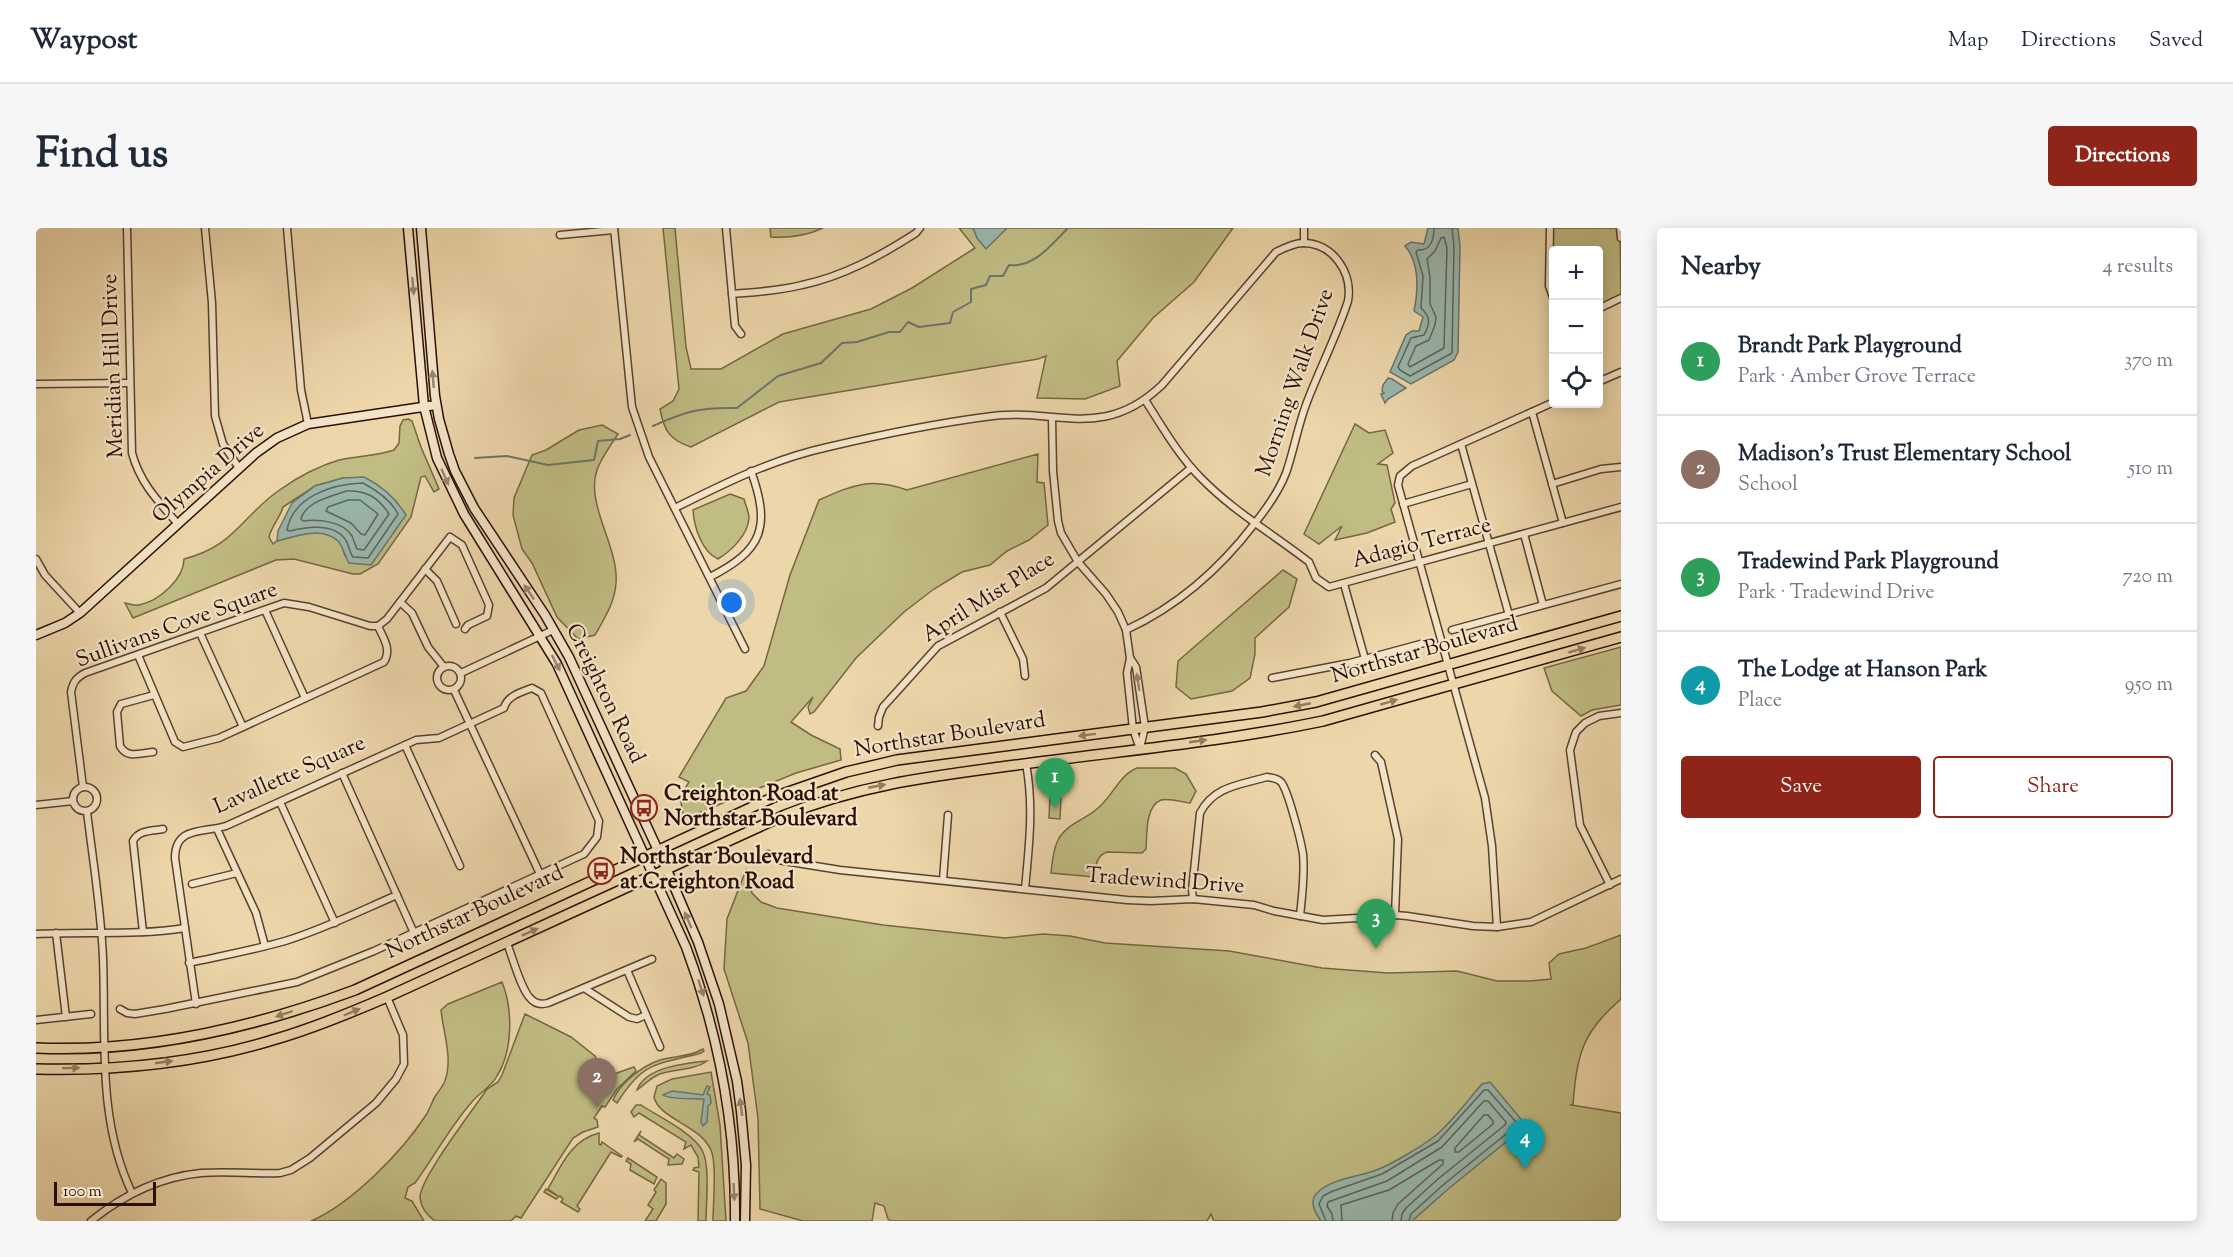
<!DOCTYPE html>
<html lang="en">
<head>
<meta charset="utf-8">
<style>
  :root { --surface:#fff; --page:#f6f6f7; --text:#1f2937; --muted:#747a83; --line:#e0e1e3; --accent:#8f2418 }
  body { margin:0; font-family:"Sorts Mill Goudy",serif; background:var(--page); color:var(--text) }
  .controls { position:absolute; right:18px; top:18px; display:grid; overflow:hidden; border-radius:6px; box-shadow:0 3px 15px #0003 }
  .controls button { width:54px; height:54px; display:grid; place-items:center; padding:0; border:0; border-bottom:2px solid var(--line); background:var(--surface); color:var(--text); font:30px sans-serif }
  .scale { position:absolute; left:18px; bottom:15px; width:102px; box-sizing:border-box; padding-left:6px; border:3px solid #2b0f02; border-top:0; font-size:16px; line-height:21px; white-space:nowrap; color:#2b0f02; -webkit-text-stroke:4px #f3e4c8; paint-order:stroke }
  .you { position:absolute; left:696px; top:375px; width:21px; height:21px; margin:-15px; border:4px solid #fff; border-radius:50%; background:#1a73e8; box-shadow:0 0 0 9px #1a73e833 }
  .badge { display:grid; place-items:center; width:39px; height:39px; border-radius:50%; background:var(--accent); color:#fff; font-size:20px; font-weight:700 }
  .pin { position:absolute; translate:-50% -50px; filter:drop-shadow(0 2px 3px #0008) }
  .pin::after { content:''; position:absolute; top:32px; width:21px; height:18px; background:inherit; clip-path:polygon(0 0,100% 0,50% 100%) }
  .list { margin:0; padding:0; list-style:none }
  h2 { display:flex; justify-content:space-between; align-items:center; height:78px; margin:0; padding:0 24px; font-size:26px }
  h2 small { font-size:20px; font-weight:400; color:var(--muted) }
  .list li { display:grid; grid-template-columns:39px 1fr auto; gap:18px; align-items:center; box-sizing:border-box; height:108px; padding:0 24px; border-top:2px solid var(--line) }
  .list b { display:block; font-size:22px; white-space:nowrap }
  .list p { margin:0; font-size:20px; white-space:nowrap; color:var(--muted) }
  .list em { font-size:20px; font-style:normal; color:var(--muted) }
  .actions { display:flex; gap:12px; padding:18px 24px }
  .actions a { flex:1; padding:14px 0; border:2px solid var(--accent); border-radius:6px; text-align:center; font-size:21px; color:var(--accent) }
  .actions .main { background:var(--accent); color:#fff }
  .icon { flex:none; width:33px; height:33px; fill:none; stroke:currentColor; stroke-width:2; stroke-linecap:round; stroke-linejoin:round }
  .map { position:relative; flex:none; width:1585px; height:993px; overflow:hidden; border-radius:6px }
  header { display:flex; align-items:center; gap:36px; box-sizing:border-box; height:84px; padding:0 30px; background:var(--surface); border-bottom:2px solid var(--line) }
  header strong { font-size:28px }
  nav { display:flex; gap:33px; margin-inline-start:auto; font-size:21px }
  .intro { display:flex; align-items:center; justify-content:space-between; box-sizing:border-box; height:144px; padding:0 36px }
  h1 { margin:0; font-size:42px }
  .button { padding:15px 27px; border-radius:6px; background:var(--accent); color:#fff; font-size:21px; font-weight:700 }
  main { display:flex; gap:36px; padding:0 36px }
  aside { flex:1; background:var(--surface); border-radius:6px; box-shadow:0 3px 15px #0003 }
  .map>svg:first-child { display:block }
</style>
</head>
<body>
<header>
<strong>Waypost</strong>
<nav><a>Map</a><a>Directions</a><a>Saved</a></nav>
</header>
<div class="intro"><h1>Find us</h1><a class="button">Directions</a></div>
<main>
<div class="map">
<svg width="1585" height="993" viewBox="0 0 1585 993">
  <rect width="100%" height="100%" fill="#ecd6aa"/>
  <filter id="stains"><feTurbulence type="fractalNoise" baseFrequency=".00333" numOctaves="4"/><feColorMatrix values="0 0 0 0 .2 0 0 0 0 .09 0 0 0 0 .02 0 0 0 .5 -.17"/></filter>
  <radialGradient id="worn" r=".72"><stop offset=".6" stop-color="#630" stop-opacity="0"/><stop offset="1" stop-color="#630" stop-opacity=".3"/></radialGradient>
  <g fill="#c0bc83" stroke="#766642" stroke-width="1.5" fill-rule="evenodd">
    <path d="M627,0H639L650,119L655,141H685L747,106L835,81L876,60L939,20L923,0H1197L1158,54L1117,90L1081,133L1084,158L1049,171L1001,170L1010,128L1002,131L743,174L655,219C634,212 628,203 624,181L637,173L643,161Z"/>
    <path d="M734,0H787C770,8 754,10 735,9Z"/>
    <path d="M1514,0H1584L1585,70L1563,81L1562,22H1518L1517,72L1515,67Z"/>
    <path d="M372,191L376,193L385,219L403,261L398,264L389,248L385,249L375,289L342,336L324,346H317L258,331L240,332L97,390L89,375C93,376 99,378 103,377C123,373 148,351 148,331C200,318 206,287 245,261C262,249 283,238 303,232C321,228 340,228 358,222L363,215L364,198L367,192ZM307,250L309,328C308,324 306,317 304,314C288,297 259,308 241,313L237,316L233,309C236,297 244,290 247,279L279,258Z"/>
    <path d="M1319,196L1333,205L1349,202L1357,225L1342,236L1351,237L1359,275L1355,281L1359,294L1331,305L1299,312L1306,298L1283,316L1268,306Z"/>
    <path d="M566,197L582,206C575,217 565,230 561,242C549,276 583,319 580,355C579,374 568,391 559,407L542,411L521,389L496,335L486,321L477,287L478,270L496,227L510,222L543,202Z"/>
    <path d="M1002,226L1001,254L1008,255L1012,297L993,312L971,323L954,337L926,344L898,361L868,384L820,430L778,484L774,486L772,479L777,469L755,494L775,507L804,521L805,532L760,545L648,591L644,569L653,554L643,549L690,470L710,463L728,438L754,347L783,272C817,257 834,249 871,262Z"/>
    <path d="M694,266L708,271C709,276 713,284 713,290C712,307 695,323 682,331C666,324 658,299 657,282Z"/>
    <path d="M1247,342L1261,351L1253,379L1219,410V426L1214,450L1196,463L1155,471L1140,459L1142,433Z"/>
    <path d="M1585,419V477L1556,482L1545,488L1516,463L1508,440Z"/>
    <path d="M1101,540H1139L1150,546L1160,563L1154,575C1146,574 1133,570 1125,572C1109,578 1111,607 1110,621L1106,625L1071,624C1060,628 1060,638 1058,649L1015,645C1016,634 1017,622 1022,612C1030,596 1049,592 1062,580C1077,568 1083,547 1101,540Z"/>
    <path d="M1014,569L1025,570L1024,591L1013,590Z"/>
    <path d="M710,642L716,665L725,674L741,680L847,697L969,710L1007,706L1034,708L1069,715L1193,723L1286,740L1352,745L1421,743L1461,753H1494L1515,751L1513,735L1523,726L1550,720L1585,707V771C1546,804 1541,827 1537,876L1535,877L1585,885V993H1178L1175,986L1171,993H855L852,991L848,978L839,975L836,993H767L724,981L722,890L712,815L688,741L691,691Z"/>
    <path d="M466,754C477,781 477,823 461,848C455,859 443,865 435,875C414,899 398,929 379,955L372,959L369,970L376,973L388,993H275C315,976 366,924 390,887C394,881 396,873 400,867C403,863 406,859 408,855C418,833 407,804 405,782L412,776Z"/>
    <path d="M489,786L535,809L559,828L563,837L578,846L598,839L600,843L581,861L569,879L566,878L558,890L561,892L562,899L547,904L537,910L485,990L480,988L475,993H399C392,988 385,980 384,970C383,951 438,881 451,861L462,854L466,847Z"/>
    <path d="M667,821L668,823L665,825C621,837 608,832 581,875L577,872C584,855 606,838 624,832C638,828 654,829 667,821Z"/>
    <path d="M671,833C659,842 639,841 624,846C615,849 607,858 601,862C609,839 650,835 671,833Z"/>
    <path d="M675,844L684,897L690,993H677C677,976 681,936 675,922C664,897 623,891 618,869L621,858L636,851Z"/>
    <path d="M600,877H605C621,888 660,906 667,924C674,940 670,975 670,993H662L663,944L657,942L658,940L663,939L662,929L655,917L648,921L650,914L603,885L598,889L595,884Z"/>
    <path d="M605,903L603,907L638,930L641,926L648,931L646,936L632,937L633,931L602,911L598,914Z"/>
    <path d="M563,905V916L565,917L566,914L586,928L585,929L575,924L541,978L544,981L542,984L525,974L527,971L524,968L520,971L508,964L510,961L522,968L512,961C525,938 535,912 563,905Z"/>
    <path d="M592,930L621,949L618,956L594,942L595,936L590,933Z"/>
    <path d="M625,951L630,955V976L620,993H609L617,981L612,977L620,964L618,962Z"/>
  </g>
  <g fill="#99b8ae" stroke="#6d7469" stroke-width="1.5">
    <path d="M937,0H971L950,21L941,10Z"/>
    <path d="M1392,0H1422L1424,18L1422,124L1418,132L1375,156L1354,144L1370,107L1376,103H1383L1387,89L1378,83C1382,63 1384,35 1369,18L1375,14L1388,16Z"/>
    <path d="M1352,150L1356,151L1370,160L1352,171L1349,175L1345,166L1348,165L1346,163L1347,157Z"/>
    <path d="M328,249C346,258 359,269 370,287L335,337L313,335C309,329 307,318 302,313C285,298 260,308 241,313L242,303L256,275L279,258L307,250Z"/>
    <path d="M1454,854L1489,896L1486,901L1411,962L1376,993H1285C1279,984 1272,973 1282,964C1297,950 1324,949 1343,941C1356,936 1388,917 1399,908C1416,894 1431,873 1446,856Z"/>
    <path d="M671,858L674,859L671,866L674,867L675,875L672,878L671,894L667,898L665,894L668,871C657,870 634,872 627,867L636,863L667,867Z"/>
  </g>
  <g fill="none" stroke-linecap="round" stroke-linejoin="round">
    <g stroke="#626458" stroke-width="1.5">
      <path d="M1398,0C1398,11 1395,23 1382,22L1380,24L1387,48L1385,80C1395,89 1394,96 1388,107L1375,110L1362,139L1364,142L1374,148L1416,125L1418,19L1416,0"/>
      <path d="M1408,9L1411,20L1408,120L1374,139L1372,136L1380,118L1393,112L1399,97L1400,89L1394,76V49L1391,31L1399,23L1405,10Z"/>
      <path d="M327,255C342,263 355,272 362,286L332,330L317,329C313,324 313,316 309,311C297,295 270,299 254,303L251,302C257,268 297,256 327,255Z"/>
      <path d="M310,263C330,262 342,269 353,286L328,322L321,321C319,317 318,312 316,308C307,293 282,291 267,293L265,291C270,273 295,269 310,263Z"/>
      <path d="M312,272H324L342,286L329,307L325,306L315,295L290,283L292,279Z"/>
      <path d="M1448,887H1452L1457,893V896L1423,924H1419V920Z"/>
      <path d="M1290,993L1283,976L1287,968L1297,963L1346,946L1402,913L1448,862H1452L1480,894V898L1407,957L1375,986L1373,993"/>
      <path d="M1297,993L1296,986L1291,978L1292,974L1351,953L1406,919L1448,873H1452L1470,894L1469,897L1402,951L1370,980L1366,986L1365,993"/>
      <path d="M1306,993L1305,977L1353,962L1403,932H1407V936L1362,976L1357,985L1356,993"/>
    </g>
    <g stroke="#6d7469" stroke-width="2">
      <path d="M617,198C650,183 665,179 701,180L742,148L785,135L806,115L821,114L853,104H864L872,94L883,99L914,95L917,84L935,74V61L950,57L954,48H967L973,37C998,40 1015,17 1032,0"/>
      <path d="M439,230L471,228L512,237L558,232L562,213L584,211L594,207"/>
    </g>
    <defs>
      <g id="street">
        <path d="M91,0L96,225C104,255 122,273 142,296"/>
        <path d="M169,0L176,75L179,188L187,216L203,240"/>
        <path d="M251,0L265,162L272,196"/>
        <path d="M578,0L596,179L613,229L709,421"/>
        <path d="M690,0L699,98L705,106"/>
        <path d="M1514,0L1513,58L1518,72"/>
        <path d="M1584,0L1585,10"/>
        <path d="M524,7L578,2"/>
        <path d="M1268,15V0"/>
        <path d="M696,66C719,64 743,63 766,57C808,48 844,28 880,5L884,0"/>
        <path d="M1562,81L1585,70"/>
        <path d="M1562,154L1585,144"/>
        <path d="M0,156L94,155"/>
        <path d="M1109,172C1126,198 1142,227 1165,250C1197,283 1237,306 1273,334L1280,350L1293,359L1585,279"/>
        <path d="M1496,184L1527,295"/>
        <path d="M1016,190L1017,243L1022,293L1025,305L1042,334L1070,366L1082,384L1090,402L1094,430L1091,445L1097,501L1104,521"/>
        <path d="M1425,216L1473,387"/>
        <path d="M1516,256L1565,241L1585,239"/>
        <path d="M1367,276L1436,256"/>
        <path d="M639,280C689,255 737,231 792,219C843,207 896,196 949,189C1018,178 1065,215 1126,157L1240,24C1248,20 1258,15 1267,15C1297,15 1317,45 1312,73C1301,107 1284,140 1271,174C1262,197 1258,222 1250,245C1243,263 1231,280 1219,295C1184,341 1142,378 1090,402"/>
        <path d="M1488,306L1507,377"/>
        <path d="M0,331L9,347L44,385"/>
        <path d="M389,341L401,353L420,396"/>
        <path d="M674,349C727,322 735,299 715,243"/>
        <path d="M1308,356L1329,431"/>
        <path d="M364,374L376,385L392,419L408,439"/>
        <path d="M229,382L269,470"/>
        <path d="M964,384L987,431L989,448"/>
        <path d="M1416,402L1585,356"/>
        <path d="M164,405L207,499"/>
        <path d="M102,427L139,514L147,519L183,510L348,434C356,421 347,410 342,398"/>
        <path d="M1094,430L1100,439L1109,499L1104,520"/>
        <circle cx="413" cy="450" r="12"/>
        <path d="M425,445L517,402"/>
        <path d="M1236,450L1314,435L1392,414"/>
        <path d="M418,462L504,646"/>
        <path d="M842,498L843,489L847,479L902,418L1010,360L1155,240"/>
        <path d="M369,517L424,638"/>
        <path d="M117,524C104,525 91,531 84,518L81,484L85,476L118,467"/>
        <path d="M1339,527L1345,534L1362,611L1359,687"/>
        <path d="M306,545L378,705"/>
        <circle cx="49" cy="571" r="12"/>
        <path d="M47,559L35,464C37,454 40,450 49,445L248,375L273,379L334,398H342L351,391L414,309L426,317L453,377L451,388L432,397L429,401"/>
        <path d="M244,574L299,695"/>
        <path d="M0,577L37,573"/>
        <path d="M51,584C57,633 65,681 67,730C70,810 61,892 96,965"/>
        <path d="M181,601L220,685L229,718"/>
        <path d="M732,626L742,632L804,642L1091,672L1115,673L1157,671L1218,677L1238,683L1287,692L1321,690L1344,692L1359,687L1371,688L1437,698L1461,699L1495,694L1585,651"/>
        <path d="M907,652L912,587"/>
        <path d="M156,656L201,645"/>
        <path d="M1574,657L1544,597L1534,522L1540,504L1549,495L1563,488L1585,485"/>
        <path d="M989,661C993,618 998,578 990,536"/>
        <path d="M1157,671L1156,662L1164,585C1178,558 1204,557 1231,549C1236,550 1241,550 1245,554C1252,562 1265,613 1267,626C1269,647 1266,668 1264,688"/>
        <path d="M1461,699L1456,618L1449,570L1362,257L1364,248L1376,238L1518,174"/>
        <path d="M107,704L97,613C103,602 115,603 127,601"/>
        <path d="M20,705L30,789"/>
        <path d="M0,706C50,703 99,708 149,700"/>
        <path d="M471,715C476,728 485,761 494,770C499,776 505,777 512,775L616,731"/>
        <path d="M153,735C185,728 218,722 249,713C288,701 324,683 361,667"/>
        <path d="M591,742L624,819"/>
        <path d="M548,760L593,789L601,791L610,787"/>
        <path d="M84,781L91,785L99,786L129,781L261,754L338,723L548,626L561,609L563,593L505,465L496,460C485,464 471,468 468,480L403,510L380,512L190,598C167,605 139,598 139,630L160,776"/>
        <path d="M0,792L55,786"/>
        <path d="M55,993C86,968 124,949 165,945C191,943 218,946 244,945L255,942L274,930L340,875L360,851L368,836L367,807L351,769"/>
      </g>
      <g id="secondary">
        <path d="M372,0L388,178L401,230L428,286L521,436L650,719C683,807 700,898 699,993"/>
        <path d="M385,0L399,168L403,191L413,226L419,243L438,280L509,387L533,429L631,642L662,714L683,776L701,853L705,883L710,937L709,993"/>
        <path d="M0,407L29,395L44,385L220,225L241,210L272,196L400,177"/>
      </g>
      <g id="primary">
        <path d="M0,820C110,825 217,800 319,762L738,569L810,544L861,532L1226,484L1280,474L1585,388"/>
        <path d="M0,841C80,843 163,835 240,811C278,800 314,785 351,769L749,587C826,556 899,548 980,537C1083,523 1186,514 1287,493L1585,409"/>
      </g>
    </defs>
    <use href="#street" stroke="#5b412c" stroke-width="9"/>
    <use href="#secondary" stroke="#2b0f02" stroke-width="11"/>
    <use href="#primary" stroke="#2b0f02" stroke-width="12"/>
    <use href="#street" stroke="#f3e4c8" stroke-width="6"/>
    <use href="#secondary" stroke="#f3e4c8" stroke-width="8"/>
    <use href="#primary" stroke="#ecd6aa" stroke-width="9"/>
  </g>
  <defs><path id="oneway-solid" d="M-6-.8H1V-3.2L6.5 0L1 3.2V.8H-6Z" transform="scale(1.5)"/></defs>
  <g fill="#99846f">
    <use href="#oneway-solid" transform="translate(377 58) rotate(85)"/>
    <use href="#oneway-solid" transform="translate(397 151) rotate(-95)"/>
    <use href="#oneway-solid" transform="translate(409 249) rotate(66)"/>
    <use href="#oneway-solid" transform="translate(493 364) rotate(-124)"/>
    <use href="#oneway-solid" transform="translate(520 435) rotate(63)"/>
    <use href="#oneway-solid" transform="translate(1102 454) rotate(-99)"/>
    <use href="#oneway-solid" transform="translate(652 692) rotate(-113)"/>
    <use href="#oneway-solid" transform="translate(665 760) rotate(72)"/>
    <use href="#oneway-solid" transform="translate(705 879) rotate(-98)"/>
    <use href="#oneway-solid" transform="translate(698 964) rotate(87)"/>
  </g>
  <g fill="#957c5e">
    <use href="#oneway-solid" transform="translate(1541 422) rotate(-16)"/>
    <use href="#oneway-solid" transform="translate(1353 474) rotate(-16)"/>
    <use href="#oneway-solid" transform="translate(1266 477) rotate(169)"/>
    <use href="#oneway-solid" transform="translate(1051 507) rotate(173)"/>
    <use href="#oneway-solid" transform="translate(1162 513) rotate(-8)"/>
    <use href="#oneway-solid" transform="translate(841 558) rotate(-11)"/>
    <use href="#oneway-solid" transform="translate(494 704) rotate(-24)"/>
    <use href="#oneway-solid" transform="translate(316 784) rotate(-23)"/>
    <use href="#oneway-solid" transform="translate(248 786) rotate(162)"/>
    <use href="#oneway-solid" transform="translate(128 834) rotate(-8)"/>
    <use href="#oneway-solid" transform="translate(35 840) rotate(-1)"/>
  </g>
  <defs>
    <symbol id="bus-ring" viewBox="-11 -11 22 22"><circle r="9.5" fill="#f3e4c8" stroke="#8f2418" stroke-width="1.5"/><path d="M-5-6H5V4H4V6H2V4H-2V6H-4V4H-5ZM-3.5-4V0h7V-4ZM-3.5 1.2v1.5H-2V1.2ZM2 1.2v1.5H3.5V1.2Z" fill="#8f2418"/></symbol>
  </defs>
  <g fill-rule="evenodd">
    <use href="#bus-ring" x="593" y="565" width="30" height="30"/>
    <use href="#bus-ring" x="550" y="628" width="30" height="30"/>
  </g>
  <g text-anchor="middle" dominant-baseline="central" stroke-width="4.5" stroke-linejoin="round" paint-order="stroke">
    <g font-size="22" fill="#2b0f02" stroke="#f3e4c8">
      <text transform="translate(78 138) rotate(-92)">Meridian Hill Drive</text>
      <text transform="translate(1260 155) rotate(-71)">Morning Walk Drive</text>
      <text transform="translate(173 246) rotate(-41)">Olympia Drive</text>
      <text transform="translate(1386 316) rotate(-15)">Adagio Terrace</text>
      <text transform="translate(953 370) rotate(-32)">April Mist Place</text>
      <text transform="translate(141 398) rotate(-20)">Sullivans Cove Square</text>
      <text transform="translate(1389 423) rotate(-16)">Northstar Boulevard</text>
      <text transform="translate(568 466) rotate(64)">Creighton Road</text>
      <text transform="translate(914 508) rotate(-9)">Northstar Boulevard</text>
      <text transform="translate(254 548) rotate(-24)">Lavallette Square</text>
      <text transform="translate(1129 654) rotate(4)">Tradewind Drive</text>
      <text transform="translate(439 685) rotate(-25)">Northstar Boulevard</text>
    </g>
    <g font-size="22" font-weight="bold" fill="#2b0f02" stroke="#f3e4c8" text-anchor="start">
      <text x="628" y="567">Creighton Road at<tspan x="628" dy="25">Northstar Boulevard</tspan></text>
      <text x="584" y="630">Northstar Boulevard<tspan x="584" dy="25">at Creighton Road</tspan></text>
    </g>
  </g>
  <rect width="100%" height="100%" filter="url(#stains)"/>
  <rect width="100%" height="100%" fill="url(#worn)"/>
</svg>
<div class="controls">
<button>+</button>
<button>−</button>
<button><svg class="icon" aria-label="locate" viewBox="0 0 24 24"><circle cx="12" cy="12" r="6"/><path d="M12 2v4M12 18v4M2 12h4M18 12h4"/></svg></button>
</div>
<div class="scale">100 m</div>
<div class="you"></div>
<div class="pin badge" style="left:1019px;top:580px;background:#2e9e5b">1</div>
<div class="pin badge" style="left:561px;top:880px;background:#8d6e63">2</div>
<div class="pin badge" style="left:1340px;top:721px;background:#2e9e5b">3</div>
<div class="pin badge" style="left:1489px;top:941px;background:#0f9aa8">4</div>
</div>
<aside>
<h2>Nearby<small>4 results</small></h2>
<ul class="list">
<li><span class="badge" style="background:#2e9e5b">1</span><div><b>Brandt Park Playground</b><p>Park · Amber Grove Terrace</p></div><em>370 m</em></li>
<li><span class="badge" style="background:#8d6e63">2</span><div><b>Madison's Trust Elementary School</b><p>School</p></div><em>510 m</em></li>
<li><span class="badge" style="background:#2e9e5b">3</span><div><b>Tradewind Park Playground</b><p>Park · Tradewind Drive</p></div><em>720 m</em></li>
<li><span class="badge" style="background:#0f9aa8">4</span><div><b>The Lodge at Hanson Park</b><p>Place</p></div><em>950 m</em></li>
</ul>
<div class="actions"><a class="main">Save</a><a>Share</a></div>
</aside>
</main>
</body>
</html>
